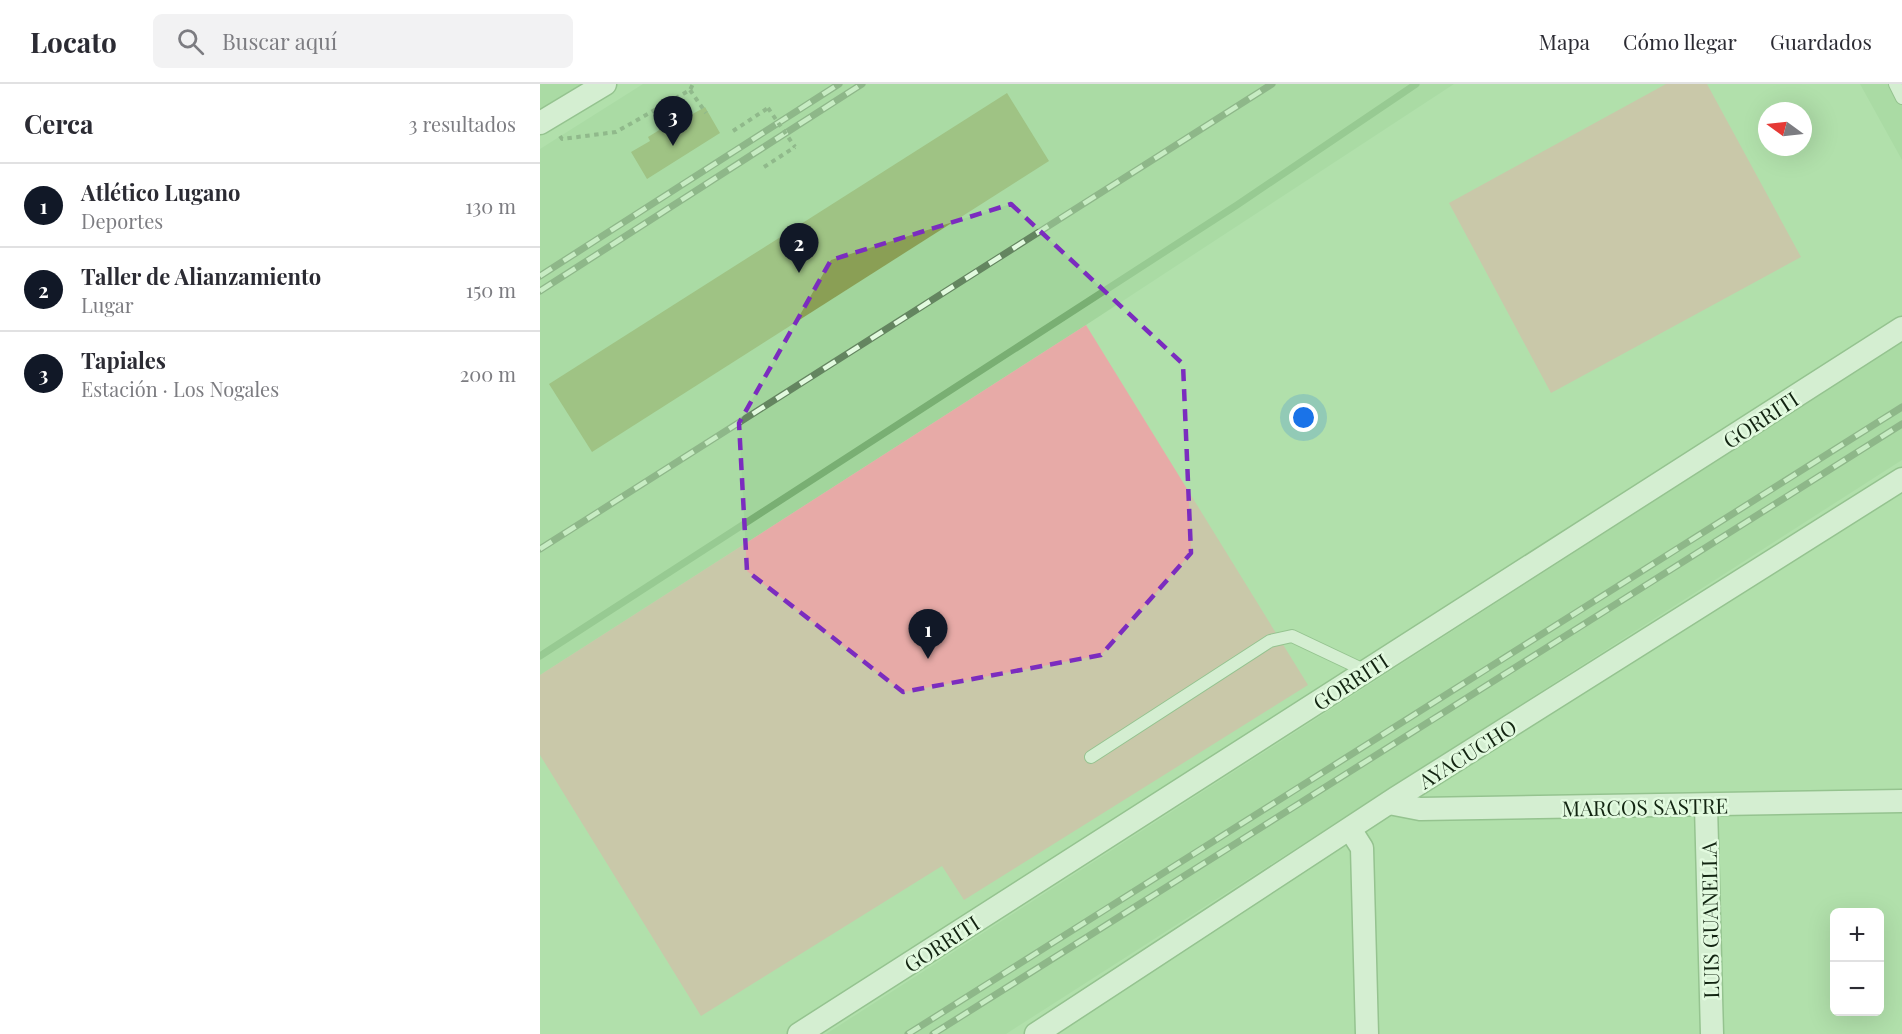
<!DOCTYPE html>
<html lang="es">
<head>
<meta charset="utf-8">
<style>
  :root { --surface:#fff; --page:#f2f2f3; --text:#2b2b33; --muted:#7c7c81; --line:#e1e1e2; --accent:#111827 }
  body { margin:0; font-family:"Playfair Display",serif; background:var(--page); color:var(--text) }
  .controls { position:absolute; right:18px; bottom:18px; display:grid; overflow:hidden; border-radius:9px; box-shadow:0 6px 24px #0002 }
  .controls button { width:54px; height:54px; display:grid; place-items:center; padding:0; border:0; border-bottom:2px solid var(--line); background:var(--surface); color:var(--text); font:30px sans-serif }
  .compass { position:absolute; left:1218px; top:18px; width:54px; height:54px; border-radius:50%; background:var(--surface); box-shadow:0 6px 24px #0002; rotate:285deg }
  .you { position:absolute; left:764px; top:334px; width:21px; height:21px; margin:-15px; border:4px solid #fff; border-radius:50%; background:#1a73e8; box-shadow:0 0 0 9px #1a73e833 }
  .badge { display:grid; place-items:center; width:39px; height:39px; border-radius:50%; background:var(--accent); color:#fff; font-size:20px; font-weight:700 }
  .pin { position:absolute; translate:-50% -50px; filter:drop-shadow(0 2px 3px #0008) }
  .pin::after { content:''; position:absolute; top:32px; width:21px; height:18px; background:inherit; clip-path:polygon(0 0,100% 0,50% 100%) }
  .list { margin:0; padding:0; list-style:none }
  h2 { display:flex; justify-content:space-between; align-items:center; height:78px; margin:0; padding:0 24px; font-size:26px }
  h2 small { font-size:20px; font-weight:400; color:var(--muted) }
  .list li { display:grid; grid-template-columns:39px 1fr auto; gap:18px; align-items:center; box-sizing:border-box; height:84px; padding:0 24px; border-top:2px solid var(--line) }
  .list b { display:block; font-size:22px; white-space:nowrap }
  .list p { margin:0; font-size:20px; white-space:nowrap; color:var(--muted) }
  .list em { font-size:20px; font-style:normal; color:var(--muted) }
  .icon { flex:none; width:33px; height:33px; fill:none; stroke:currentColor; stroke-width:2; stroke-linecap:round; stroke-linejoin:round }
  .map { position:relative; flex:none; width:1362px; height:950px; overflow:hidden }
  header { display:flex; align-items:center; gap:36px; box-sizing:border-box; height:84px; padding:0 30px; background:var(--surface); border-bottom:2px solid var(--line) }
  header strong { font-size:28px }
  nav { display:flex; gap:33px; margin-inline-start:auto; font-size:21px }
  .search { width:420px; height:54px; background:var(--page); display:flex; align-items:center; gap:15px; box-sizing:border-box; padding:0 21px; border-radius:9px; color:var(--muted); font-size:22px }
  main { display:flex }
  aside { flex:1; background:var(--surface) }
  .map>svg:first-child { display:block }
</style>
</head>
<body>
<header>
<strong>Locato</strong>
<div class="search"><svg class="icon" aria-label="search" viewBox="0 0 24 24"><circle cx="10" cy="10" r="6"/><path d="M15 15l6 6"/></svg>Buscar aquí</div>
<nav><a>Mapa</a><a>Cómo llegar</a><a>Guardados</a></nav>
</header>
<main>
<aside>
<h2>Cerca<small>3 resultados</small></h2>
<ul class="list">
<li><span class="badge">1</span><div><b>Atlético Lugano</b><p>Deportes</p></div><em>130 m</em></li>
<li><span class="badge">2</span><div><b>Taller de Alianzamiento</b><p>Lugar</p></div><em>150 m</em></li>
<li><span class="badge">3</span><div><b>Tapiales</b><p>Estación · Los Nogales</p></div><em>200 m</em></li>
</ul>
</aside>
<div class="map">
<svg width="1362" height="950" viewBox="0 0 1362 950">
  <rect width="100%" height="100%" fill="#b1e0ab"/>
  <g fill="#a2d59c">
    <path d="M0,0H54L0,36Z"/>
    <path d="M103,0H914L546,241L0,591V65Z"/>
    <path d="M1320,0H1362V76Z"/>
    <path d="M1362,258V376L466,950H286Z"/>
  </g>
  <g fill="#e7aaa7">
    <path d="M1126,0H1167L1261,173L1011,309L909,119Z"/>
    <path d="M546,241L768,601L424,816L402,782L161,932L0,671V591Z"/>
  </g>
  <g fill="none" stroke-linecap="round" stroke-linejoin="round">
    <path stroke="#79af73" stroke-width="7" d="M0,572L697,121L876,0"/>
  </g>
  <g fill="#8a9f55">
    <path d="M467,9L509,77L52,368L9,300Z"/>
    <path d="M165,23L180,49L107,95L91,68L110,57L108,53L147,29L149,32Z"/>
  </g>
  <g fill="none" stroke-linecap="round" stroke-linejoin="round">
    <defs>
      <g id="service">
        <path d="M1355,0L1362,14"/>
        <path d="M551,673L730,557L752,552L826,587"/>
      </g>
      <g id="minor">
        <path d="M0,39L65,0"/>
        <path d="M849,719L880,725L1362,717"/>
        <path d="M1166,722L1172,950"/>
        <path d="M810,745L822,764L827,950"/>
        <path d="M259,950L1362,244"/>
        <path d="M496,950L856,714L1362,395"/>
      </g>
    </defs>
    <use href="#service" stroke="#73a06e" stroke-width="14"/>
    <use href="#minor" stroke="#73a06e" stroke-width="25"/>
    <g stroke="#688a64" stroke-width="4" stroke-dasharray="4.5 4.5" stroke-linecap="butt">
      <path d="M150,6L166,29"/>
      <path d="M193,47L228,24"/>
      <path d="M20,52L22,55L76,48L150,6L153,0"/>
      <path d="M224,83L255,63"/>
    </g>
    <use href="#service" stroke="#fff" stroke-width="12"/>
    <use href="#minor" stroke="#fff" stroke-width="22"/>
    <defs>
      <g id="rail">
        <path d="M0,192L299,0"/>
        <path d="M0,207L322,0"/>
        <path d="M0,465L732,0"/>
        <path d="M368,950L1362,323"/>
        <path d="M393,950L1362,340"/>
      </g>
    </defs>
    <use href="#rail" stroke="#648560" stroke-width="7"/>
    <use href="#rail" stroke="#e2fadf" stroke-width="4.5" stroke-dasharray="14" stroke-linecap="butt"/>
    <path stroke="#688a64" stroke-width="4" stroke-dasharray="4.5 4.5" stroke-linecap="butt" d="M228,24L255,63"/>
  </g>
  <path d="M0 0H1362V950H0ZM471,120L643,280L651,469L561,571L363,608L207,487L199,339L291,176Z" fill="#b1e0ab" fill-opacity=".55" fill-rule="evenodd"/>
  <path fill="none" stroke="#7b2cbf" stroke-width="4.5" stroke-dasharray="12 8" stroke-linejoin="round" d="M471,120L643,280L651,469L561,571L363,608L207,487L199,339L291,176Z"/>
  <g text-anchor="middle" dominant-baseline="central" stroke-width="5" stroke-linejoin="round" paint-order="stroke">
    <g font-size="21" fill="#122411" stroke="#e2fadf">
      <text transform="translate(1220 335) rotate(-33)">GORRITI</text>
      <text transform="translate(810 597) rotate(-33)">GORRITI</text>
      <text transform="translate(927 669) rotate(-32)">AYACUCHO</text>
      <text transform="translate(1105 722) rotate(-1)">MARCOS SASTRE</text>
      <text transform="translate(1169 836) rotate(-91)">LUIS GUANELLA</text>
      <text transform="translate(401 859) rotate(-33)">GORRITI</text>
    </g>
  </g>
</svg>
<div class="controls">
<button>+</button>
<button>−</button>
</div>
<svg class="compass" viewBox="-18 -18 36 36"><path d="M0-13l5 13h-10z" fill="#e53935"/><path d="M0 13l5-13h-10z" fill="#7c7c81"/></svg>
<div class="you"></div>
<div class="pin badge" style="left:388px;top:575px">1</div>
<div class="pin badge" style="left:259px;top:189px">2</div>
<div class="pin badge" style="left:133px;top:62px">3</div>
</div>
</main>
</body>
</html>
